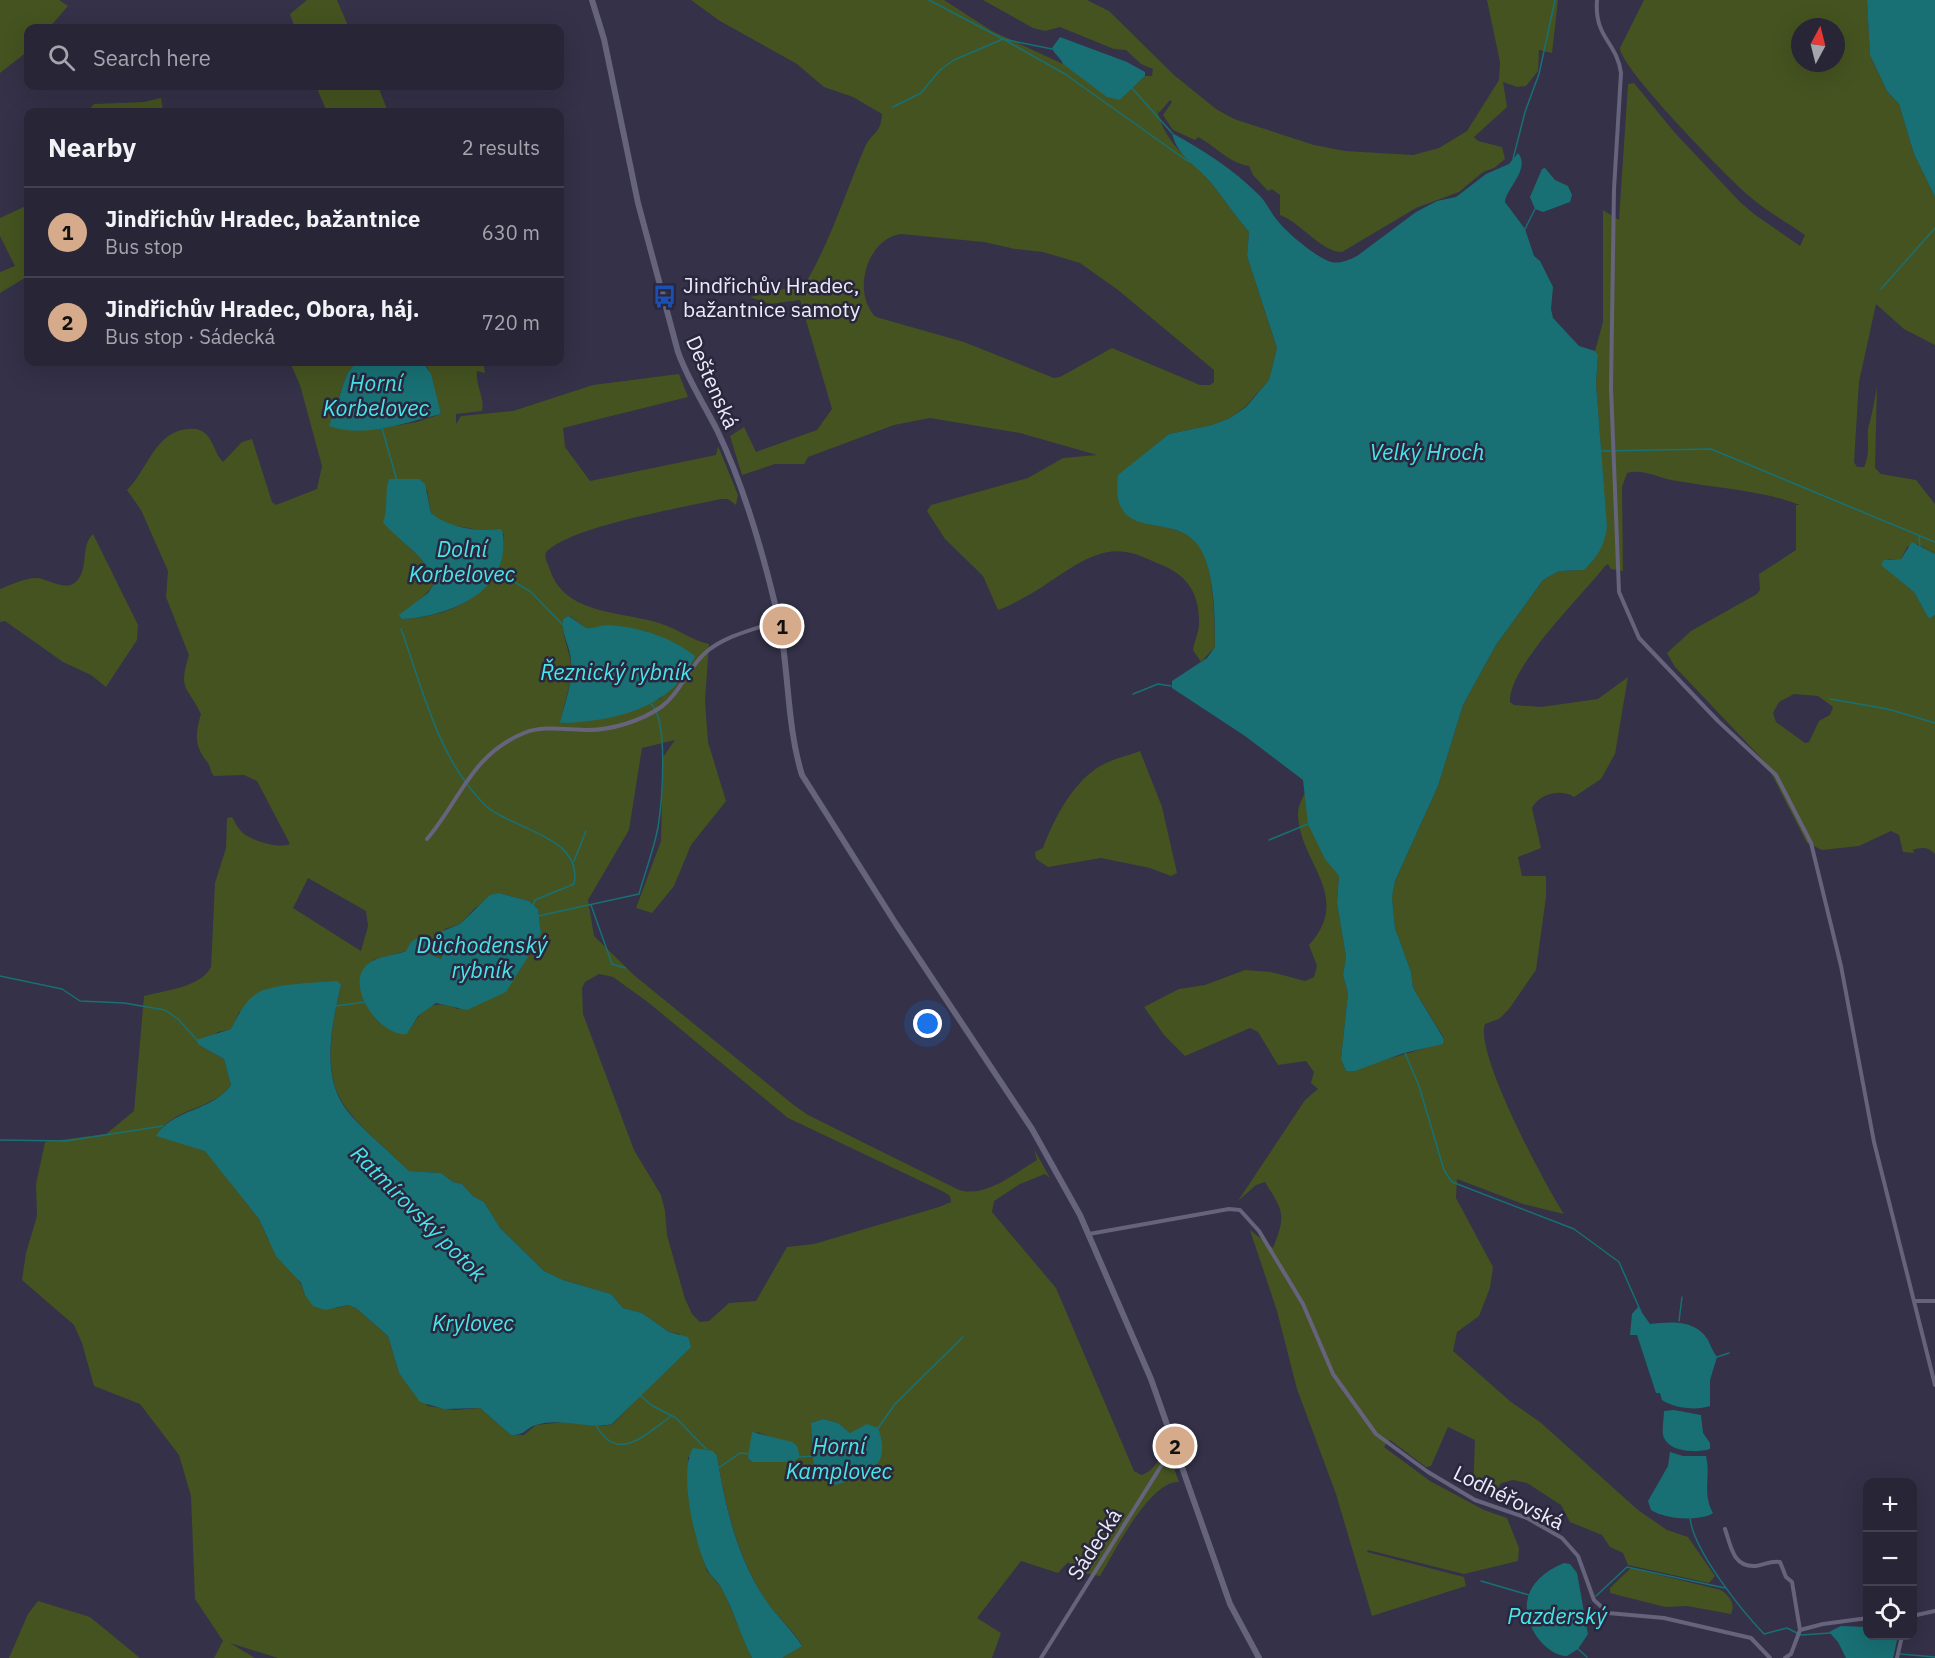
<!DOCTYPE html>
<html lang="en">
<head>
<meta charset="utf-8">
<style>
  :root { --surface:#272536; --page:#2f2d3e; --text:#f1f3f6; --muted:#a4a5ad; --line:#434251; --accent:#d6ab8b }
  body { margin:0; font-family:"IBM Plex Sans",sans-serif; background:var(--page); color:var(--text) }
  .controls { position:absolute; right:18px; bottom:18px; display:grid; overflow:hidden; border-radius:12px; box-shadow:0 6px 24px #0002 }
  .controls button { width:54px; height:54px; display:grid; place-items:center; padding:0; border:0; border-bottom:2px solid var(--line); background:var(--surface); color:var(--text); font:30px sans-serif }
  .compass { position:absolute; left:1791px; top:18px; width:54px; height:54px; border-radius:50%; background:var(--surface); box-shadow:0 6px 24px #0002; rotate:7deg }
  .you { position:absolute; left:928px; top:1024px; width:21px; height:21px; margin:-15px; border:4px solid #fff; border-radius:50%; background:#1a73e8; box-shadow:0 0 0 9px #1a73e833 }
  .badge { display:grid; place-items:center; width:39px; height:39px; border-radius:50%; background:var(--accent); color:#111; font-size:20px; font-weight:700 }
  .pin { position:absolute; translate:-50% -50%; border:3px solid #fff; box-shadow:0 2px 6px #0006 }
  .list { margin:0; padding:0; list-style:none }
  h2 { display:flex; justify-content:space-between; align-items:center; height:78px; margin:0; padding:0 24px; font-size:26px }
  h2 small { font-size:20px; font-weight:400; color:var(--muted) }
  .list li { display:grid; grid-template-columns:39px 1fr auto; gap:18px; align-items:center; box-sizing:border-box; height:90px; padding:0 24px; border-top:2px solid var(--line) }
  .list b { display:block; font-size:22px; white-space:nowrap }
  .list p { margin:0; font-size:20px; white-space:nowrap; color:var(--muted) }
  .list em { font-size:20px; font-style:normal; color:var(--muted) }
  .icon { flex:none; width:33px; height:33px; fill:none; stroke:currentColor; stroke-width:2; stroke-linecap:round; stroke-linejoin:round }
  .map { position:relative; flex:none; width:1935px; height:1658px; overflow:hidden }
  .search { position:absolute; background:var(--surface); box-shadow:0 6px 24px #0002; left:24px; top:24px; width:540px; height:66px; display:flex; align-items:center; gap:15px; box-sizing:border-box; padding:0 21px; border-radius:12px; color:var(--muted); font-size:22px }
  .panel { position:absolute; background:var(--surface); box-shadow:0 6px 24px #0002; left:24px; top:108px; width:540px; height:258px; border-radius:12px }
  .map>svg:first-child { display:block }
</style>
</head>
<body>
<div class="map">
<svg width="1935" height="1658" viewBox="0 0 1935 1658">
  <rect width="100%" height="100%" fill="#343148"/>
  <g fill="#455320" fill-rule="evenodd">
    <path d="M0,0H59L68,6L49,28H28V51L0,73Z"/>
    <path d="M307,0H337L349,28H295L290,14Z"/>
    <path d="M691,0H944L992,31L1063,64L1120,100L1145,76H1152L1153,69L1141,64L1126,50L1114,49L1060,27L1045,31L1033,28L983,0H1087L1109,11L1174,75L1216,109L1234,119L1314,145L1345,151L1413,155L1439,148L1467,131L1499,80L1500,62L1487,0H1558L1552,53L1539,50L1538,71L1526,86L1517,87L1503,82L1507,107L1474,137L1478,141L1502,147L1505,159L1494,168L1483,172L1459,192L1416,208L1342,252C1323,253 1301,223 1280,215V195L1272,189L1268,191L1253,175L1249,166C1227,162 1217,147 1198,137L1195,140L1173,130L1163,115L1172,102L1170,100L1159,113L1157,110C1167,148 1189,156 1212,184C1225,200 1236,217 1249,232L1247,256L1277,348L1269,380L1245,407L1230,418L1212,425L1169,434L1141,457L1117,484C1122,538 1163,515 1195,540C1214,556 1215,622 1215,647L1201,662L1193,650C1194,642 1199,632 1199,624C1200,596 1189,577 1164,566C1152,561 1139,554 1126,552C1090,546 1056,581 1027,596C1018,601 1008,607 998,610L983,576L945,539L927,511L931,505L1028,478L1063,458L1097,455L1020,433L930,418L894,425L808,457L804,464H775L742,475L730,436L744,427L756,452L817,430L832,409L800,300L770,304L750,297L805,284C830,242 845,194 864,149C871,132 881,135 882,114L853,97L824,87L797,64L720,21ZM901,234L984,242L1015,249L1043,252L1080,263L1118,290L1214,370V382L1210,385H1200L1112,348L1060,377L1054,378L964,342L876,317C851,294 867,238 901,234Z"/>
    <path d="M1644,0H1867L1870,55L1887,91L1899,104L1914,154L1935,197V345L1904,329L1876,304L1859,382L1854,462L1857,467H1864C1872,450 1865,436 1869,425C1873,411 1874,401 1877,387L1875,468L1881,474L1916,480L1935,504V554L1917,544L1907,547L1901,559H1888L1914,592L1929,619L1935,615V854C1928,847 1922,847 1913,850L1914,853L1903,852L1899,835L1891,831L1859,846L1822,850L1807,843L1766,763L1675,667L1667,653L1691,631L1757,594L1760,590L1759,574L1796,550V505H1800C1761,490 1717,488 1677,481C1661,479 1643,468 1627,473L1622,487L1623,571L1611,569L1608,564L1605,566C1582,596 1508,667 1510,702L1514,705L1541,707L1598,699L1628,677L1615,754L1601,779L1574,797C1561,788 1539,794 1532,808L1541,848L1518,857L1522,876H1546V897L1536,970L1509,1009L1499,1019L1485,1024C1474,1052 1545,1185 1564,1214L1523,1204L1457,1179L1456,1198L1493,1267L1490,1288L1479,1316L1457,1332L1453,1351L1511,1402L1540,1422L1638,1510L1667,1530L1688,1537L1715,1576L1709,1583L1628,1565L1623,1553L1610,1547L1602,1535L1570,1522L1561,1505L1527,1483L1513,1480L1501,1483L1491,1498L1473,1492L1475,1440L1448,1427L1431,1466L1426,1467L1390,1440L1384,1447L1430,1481L1484,1510L1507,1518L1519,1548L1518,1561L1464,1574L1368,1550L1367,1552L1464,1577L1466,1586L1372,1616L1336,1494L1297,1389L1277,1311L1250,1230L1273,1248C1286,1215 1284,1212 1265,1182L1256,1185L1238,1201L1305,1100L1318,1089L1311,1083L1314,1072L1306,1061L1278,1065L1258,1032L1250,1028L1185,1056L1164,1035L1144,1007L1179,989L1205,985L1245,970L1271,972L1305,981L1314,977L1317,966L1309,945C1354,895 1298,862 1298,813C1298,806 1303,797 1306,791C1303,820 1322,854 1339,876L1337,903L1346,957L1343,975L1348,993L1341,1059L1346,1071L1443,1043L1444,1038L1413,988L1411,972L1395,928L1392,897L1395,881L1438,786L1463,705L1496,645L1543,580L1559,571L1584,570L1601,451L1596,383L1598,356L1595,351L1603,322V210L1619,220L1628,84L1634,83L1675,133L1740,202L1754,214L1800,246L1805,235C1787,222 1766,211 1749,196C1728,178 1620,68 1620,48ZM1800,27H1836V63H1800ZM1794,694L1818,696L1833,707L1830,715L1819,721L1809,742L1805,743L1776,722L1773,713L1779,702Z"/>
    <path d="M316,86H378L388,112H327Z"/>
    <path d="M161,98L163,112H87L94,104L144,102Z"/>
    <path d="M28,205V276L0,293V272L15,266L0,236V218Z"/>
    <path d="M290,362H356L347,374L331,419L348,429H376L417,422L441,414L428,368L423,362H483L485,373L477,371C475,385 485,397 482,411L456,414V424L461,416L513,411L593,385L679,374L688,397L563,428L565,447L590,481L716,455L718,446L738,495L736,505L728,499H721C681,508 572,526 546,552C544,560 548,563 550,570C565,616 625,611 662,624C678,629 691,640 709,644L705,701L708,742L726,801L691,845L674,886L652,913L636,908L661,841L663,757L675,740L642,748L629,830L588,900L594,936L635,976L795,1106L808,1115L957,1189C983,1200 1015,1173 1037,1160L1034,1149L1050,1178L1045,1174L1020,1184L994,1201L992,1212L1056,1288L1134,1471L1141,1475C1153,1473 1166,1453 1164,1441L1179,1482C1150,1480 1114,1553 1100,1576L1084,1573L1068,1562L1058,1573L1021,1561L977,1618L1001,1633L992,1658H782L802,1645C792,1628 775,1615 764,1598C737,1555 725,1505 717,1456L688,1457L689,1500L696,1536L707,1571L723,1590L752,1658H278L230,1643L255,1658H214L223,1641L195,1599L191,1496L179,1455L140,1404L94,1386L82,1343L74,1325L22,1280L26,1253L37,1216L36,1184L45,1142L106,1134L134,1111L144,996C165,990 200,988 211,967L215,883L226,848L227,818L232,817C235,822 238,829 243,833C253,841 278,849 290,844L257,781L244,775L214,776C210,771 211,768 208,763C194,746 195,734 201,714C187,685 178,691 189,655L166,597L168,571L141,510L127,490C147,471 155,431 188,429C195,428 201,429 206,434C214,442 215,454 223,462L242,442L252,439L272,502L276,505L317,489L322,466L300,385ZM389,479L427,490L431,513L444,524L504,534C501,593 457,616 402,619C410,604 425,598 434,584C430,557 398,542 384,522L388,510ZM570,616L586,628L645,631L693,662L660,699L561,723C563,704 572,686 571,666C570,649 561,636 563,619ZM308,878L366,911L368,926L361,951L293,908ZM499,893L529,901L538,909L541,933L518,973L458,1009C429,997 421,1011 407,1034C362,1007 358,1014 373,960L406,951L427,936L429,954L441,959L445,946L439,939L445,929L460,924L475,908ZM599,974L613,977L649,1003L788,1118L944,1192L950,1196L951,1202L939,1207L814,1244L787,1247L756,1301L729,1303L709,1321L700,1322L692,1314L685,1299L667,1235L665,1211L661,1195L634,1150L583,1014L582,988L585,982ZM341,985C332,1026 319,1078 350,1113C367,1134 390,1152 409,1171L441,1173L453,1182L462,1184L473,1196L484,1202L500,1228L544,1271L563,1280L611,1294L623,1308L642,1313L669,1332L680,1334L641,1395L613,1424L604,1426L563,1422L536,1425L524,1435H511L480,1408L454,1410L428,1406L399,1373L388,1336L356,1308L348,1305L337,1308L305,1295L301,1284L268,1239L259,1219L205,1150L157,1136C171,1107 213,1111 231,1085L224,1059L199,1045L218,1032L232,1029L239,1012ZM823,1419L838,1423L850,1433L814,1476L811,1423ZM757,1432L776,1439L793,1462H752L748,1458Z"/>
    <path d="M93,534L138,625L137,640L106,687L91,675L63,662L5,621L0,622V589C11,585 24,578 36,578C49,578 68,595 79,578C88,566 81,545 93,534Z"/>
    <path d="M1140,751L1162,807L1177,873L1171,876L1150,868L1101,858L1048,867L1036,859L1035,852L1043,848C1054,818 1075,778 1104,764C1115,758 1128,756 1140,751Z"/>
    <path d="M1631,1568L1721,1590C1729,1596 1736,1603 1731,1614L1687,1606L1665,1607L1610,1593V1588Z"/>
    <path d="M38,1601L90,1617L140,1658H9L28,1614Z"/>
  </g>
  <g fill="#187074">
    <path d="M1867,0H1935V197L1914,154L1899,104L1887,91L1870,55Z"/>
    <path d="M1060,37L1127,62L1145,72V76L1120,100L1107,97L1063,64C1060,57 1055,55 1052,48Z"/>
    <path d="M1172,133C1203,150 1233,169 1258,194C1266,201 1270,212 1277,220C1286,232 1317,258 1331,262C1340,264 1349,260 1357,256L1416,212L1437,201L1456,197L1486,174L1509,164L1518,153C1531,169 1506,188 1505,202L1525,229L1534,256L1540,261L1553,287L1551,309L1553,318L1579,346L1595,351L1598,355L1596,383L1607,527C1604,547 1598,556 1584,570L1559,571L1543,580L1496,645L1463,705L1438,786L1395,881L1392,897L1395,928L1411,972L1413,988L1444,1039L1443,1044L1404,1053L1355,1071H1346L1341,1059L1348,993L1343,975L1346,957L1337,903L1339,876L1325,859L1308,824L1303,780L1245,736L1172,688V681L1207,658L1215,647C1215,619 1215,566 1197,544C1172,511 1109,545 1118,475L1169,434L1212,425L1230,418L1246,407L1269,380L1277,348L1247,256L1249,232C1236,217 1225,200 1212,184C1198,166 1177,157 1172,133Z"/>
    <path d="M1545,168L1555,180L1568,186L1572,195L1570,202L1543,212L1535,209L1530,197L1542,169Z"/>
    <path d="M356,362H423L431,374L441,414C406,422 365,439 329,426L347,374Z"/>
    <path d="M389,479H419L425,484L431,513C449,528 477,532 501,529C505,536 503,543 503,552C498,598 442,617 402,619L399,615L428,593L434,584C430,557 398,542 383,522C389,507 384,494 389,479Z"/>
    <path d="M1912,542L1935,554V615L1929,619L1914,592L1881,565L1884,560L1901,559Z"/>
    <path d="M569,616L586,628C594,629 600,625 609,625C639,627 671,637 695,656C674,709 611,722 560,723C565,702 573,683 571,661C570,645 561,634 563,619Z"/>
    <path d="M499,893L529,901L538,909L541,933L536,944L506,992L467,1010L436,1003L418,1016L407,1034C380,1037 345,987 366,966C375,956 393,956 406,951L411,942L422,935L427,936L429,954L441,959L445,946L438,933L460,924L490,895Z"/>
    <path d="M337,981L341,985C332,1025 319,1077 349,1113C367,1134 390,1152 409,1171L441,1173L453,1182L462,1184L473,1196L484,1202L500,1228L544,1271L563,1280L611,1294L623,1308L642,1313L669,1332L688,1337L691,1347L612,1424C588,1430 562,1417 536,1425C524,1429 526,1435 511,1435L480,1408L444,1409L420,1402L399,1373L388,1336L356,1308L348,1305L325,1310L313,1306L305,1295L301,1283L276,1256L259,1219L205,1151L156,1136C173,1108 212,1112 231,1085L224,1059L199,1045L196,1040L231,1029C238,1016 244,1002 256,994C272,983 317,983 337,981Z"/>
    <path d="M1638,1307L1650,1324C1671,1322 1695,1319 1708,1340C1711,1346 1713,1352 1717,1357L1710,1380V1406C1696,1411 1674,1408 1662,1400L1660,1393H1656L1637,1335H1630L1632,1314Z"/>
    <path d="M1674,1410L1701,1415L1703,1433L1710,1443V1449C1697,1453 1668,1453 1663,1435C1662,1428 1664,1417 1664,1411Z"/>
    <path d="M823,1419L838,1423L850,1433L867,1424L878,1428C892,1467 869,1474 836,1485L814,1476L811,1423Z"/>
    <path d="M752,1432L792,1442L797,1446L800,1457L793,1462H752L748,1458Z"/>
    <path d="M693,1448L713,1451L717,1456C725,1506 737,1557 765,1599C776,1616 792,1629 802,1646L782,1658H752C741,1636 734,1612 723,1591C719,1582 710,1576 707,1569C695,1543 678,1472 693,1448Z"/>
    <path d="M1670,1452L1683,1456H1706C1711,1476 1702,1493 1713,1513L1710,1515C1694,1521 1665,1519 1651,1510L1648,1501L1668,1466Z"/>
    <path d="M1564,1563L1570,1564L1577,1573L1588,1634L1578,1649L1567,1656C1543,1655 1521,1621 1528,1597C1533,1580 1549,1569 1564,1563Z"/>
    <path d="M1841,1626L1867,1627L1868,1636H1898L1893,1658H1846L1838,1642L1829,1632Z"/>
  </g>
  <g fill="none" stroke-linecap="round" stroke-linejoin="round">
    <g stroke="#187074" stroke-width="1.5">
      <path d="M929,0L1003,39L1052,49"/>
      <path d="M1131,87L1172,133"/>
      <path d="M893,107L921,93L940,70L954,60L1003,39L1065,74L1189,162"/>
      <path d="M1513,159L1525,112L1539,74L1555,0"/>
      <path d="M1525,229L1535,209"/>
      <path d="M1881,289L1935,228"/>
      <path d="M382,428L397,481"/>
      <path d="M1601,451L1711,449L1935,542"/>
      <path d="M1919,536L1920,546"/>
      <path d="M495,570L531,592L563,625"/>
      <path d="M401,629C423,689 438,759 485,805C510,829 584,836 574,884L535,900L533,906"/>
      <path d="M1133,694L1158,684L1171,686"/>
      <path d="M1830,699L1888,709L1935,723"/>
      <path d="M1269,840L1308,824"/>
      <path d="M574,861L586,831"/>
      <path d="M591,905L612,964L625,968"/>
      <path d="M538,916L639,894C645,872 654,849 658,827C662,803 669,720 651,704"/>
      <path d="M0,976L62,989L80,1001L124,1003L165,1010L178,1019L197,1040"/>
      <path d="M335,1006L366,1002"/>
      <path d="M1405,1053L1419,1086L1444,1170L1452,1182L1574,1229L1619,1262L1641,1312"/>
      <path d="M0,1140L66,1141L163,1126"/>
      <path d="M1679,1321L1682,1297"/>
      <path d="M1717,1357L1729,1353"/>
      <path d="M641,1396L651,1405L676,1418L706,1449"/>
      <path d="M596,1425C617,1464 645,1435 670,1417"/>
      <path d="M878,1428L895,1404L963,1337"/>
      <path d="M798,1457L814,1456"/>
      <path d="M717,1469L740,1453L752,1454"/>
      <path d="M1690,1517C1692,1549 1742,1611 1764,1634L1787,1628L1801,1635L1830,1633"/>
      <path d="M1481,1581L1529,1595"/>
      <path d="M1596,1596L1627,1567L1725,1588"/>
      <path d="M1578,1649L1587,1657"/>
      <path d="M1900,1654L1935,1657"/>
    </g>
    <g stroke="#66637c" stroke-width="4">
      <path d="M1597,0C1594,38 1617,42 1621,73L1614,189L1611,388L1619,592L1639,638L1718,721L1776,775L1811,843L1841,966L1874,1142L1935,1385"/>
      <path d="M427,839C461,799 471,755 524,733C543,725 568,730 588,730C612,730 641,721 661,707C679,694 688,669 704,654C723,636 755,629 779,621"/>
      <path d="M1089,1234L1229,1209L1240,1210L1259,1231L1303,1304L1333,1374L1376,1434L1428,1472L1475,1500L1527,1518L1562,1538L1578,1556L1594,1600L1608,1613L1664,1618L1751,1638L1770,1658"/>
      <path d="M1914,1301H1935"/>
      <path d="M1725,1529C1731,1546 1733,1568 1756,1566C1765,1565 1771,1560 1780,1562L1786,1577L1792,1582L1800,1630"/>
      <path d="M1912,1616L1935,1611"/>
      <path d="M1041,1658L1173,1447"/>
      <path d="M1785,1658L1791,1654L1800,1630L1823,1624L1868,1618"/>
      <path d="M1897,1658L1902,1636"/>
    </g>
    <path stroke="#66637c" stroke-width="6" d="M592,0L604,39L638,203L678,352C688,380 704,404 717,430C743,484 761,546 775,604C790,660 785,720 802,775L896,924L1032,1129L1080,1215L1151,1379L1230,1604L1259,1658"/>
  </g>
  <defs>
    <symbol id="bus-bare" viewBox="-9 -9 18 18"><path d="M-5-6H5V4H4V6H2V4H-2V6H-4V4H-5ZM-3.5-4V0h7V-4ZM-3.5 1.2v1.5H-2V1.2ZM2 1.2v1.5H3.5V1.2Z" fill="#1a4fb4" stroke="#2a273d" stroke-width="2.5" paint-order="stroke"/></symbol>
  </defs>
  <g fill-rule="evenodd">
    <use href="#bus-bare" x="648" y="280" width="33" height="33"/>
  </g>
  <g text-anchor="middle" dominant-baseline="central" stroke-width="5" stroke-linejoin="round" paint-order="stroke">
    <g font-size="21" fill="#ecebf9" stroke="#2a273d" text-anchor="start">
      <text x="683" y="285">Jindřichův Hradec,<tspan x="683" dy="24">bažantnice samoty</tspan></text>
    </g>
    <g font-size="21" fill="#ecebf9" stroke="#2a273d">
      <text transform="translate(713 382) rotate(66)">Deštenská</text>
      <text transform="translate(1509 1497) rotate(26)">Lodhéřovská</text>
      <text transform="translate(1094 1544) rotate(-57)">Sádecká</text>
    </g>
    <g font-size="22" font-style="italic" fill="#47e5ec" stroke="#2a273d">
      <text x="376" y="382">Horní<tspan x="376" dy="25">Korbelovec</tspan></text>
      <text x="1427" y="451">Velký Hroch</text>
      <text x="462" y="548">Dolní<tspan x="462" dy="25">Korbelovec</tspan></text>
      <text x="616" y="671">Řeznický rybník</text>
      <text x="482" y="944">Důchodenský<tspan x="482" dy="25">rybník</tspan></text>
      <text transform="translate(419 1213) rotate(45)">Ratmírovský potok</text>
      <text x="473" y="1322">Krylovec</text>
      <text x="839" y="1445">Horní<tspan x="839" dy="25">Kamplovec</tspan></text>
      <text x="1557" y="1615">Pazderský</text>
    </g>
  </g>
</svg>
<div class="controls">
<button>+</button>
<button>−</button>
<button><svg class="icon" aria-label="locate" viewBox="0 0 24 24"><circle cx="12" cy="12" r="6"/><path d="M12 2v4M12 18v4M2 12h4M18 12h4"/></svg></button>
</div>
<svg class="compass" viewBox="-18 -18 36 36"><path d="M0-13l5 13h-10z" fill="#e53935"/><path d="M0 13l5-13h-10z" fill="#a4a5ad"/></svg>
<div class="you"></div>
<div class="pin badge" style="left:782px;top:626px">1</div>
<div class="pin badge" style="left:1175px;top:1446px">2</div>
<div class="search"><svg class="icon" aria-label="search" viewBox="0 0 24 24"><circle cx="10" cy="10" r="6"/><path d="M15 15l6 6"/></svg>Search here</div>
<section class="panel">
<h2>Nearby<small>2 results</small></h2>
<ul class="list">
<li><span class="badge">1</span><div><b>Jindřichův Hradec, bažantnice</b><p>Bus stop</p></div><em>630 m</em></li>
<li><span class="badge">2</span><div><b>Jindřichův Hradec, Obora, háj.</b><p>Bus stop · Sádecká</p></div><em>720 m</em></li>
</ul>
</section>
</div>
</body>
</html>
